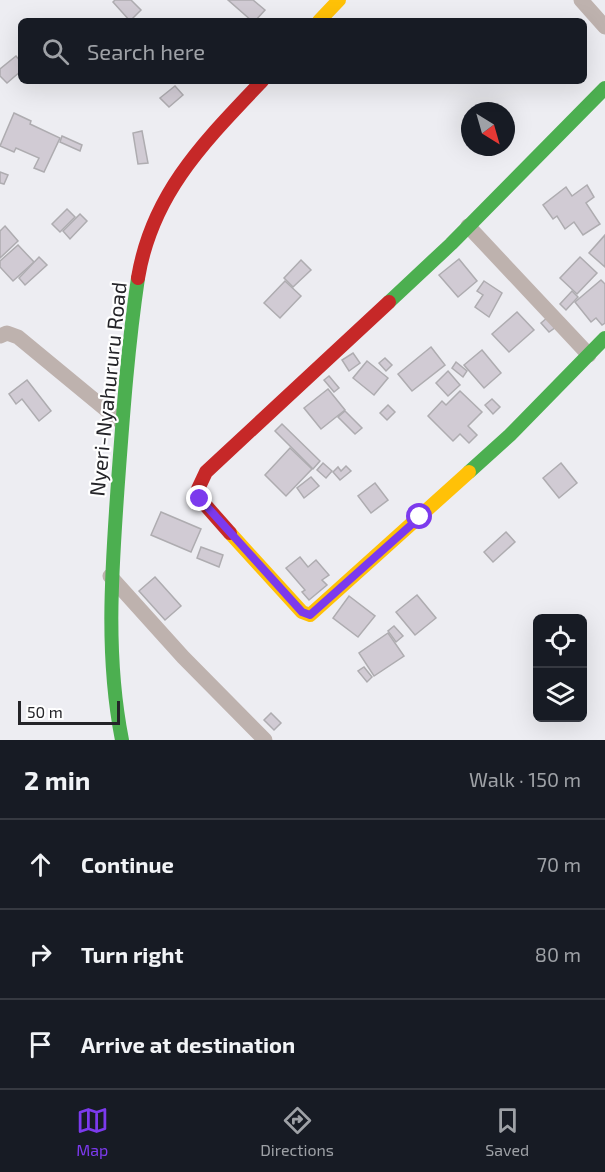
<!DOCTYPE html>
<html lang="en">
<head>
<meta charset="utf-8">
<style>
  :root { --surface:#171b24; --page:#20242c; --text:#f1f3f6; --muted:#9ea1a6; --line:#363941; --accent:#7c3aed }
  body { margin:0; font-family:"Exo 2",sans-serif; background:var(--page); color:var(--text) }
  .controls { position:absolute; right:18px; bottom:18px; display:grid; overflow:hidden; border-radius:9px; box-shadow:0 6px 24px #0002 }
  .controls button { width:54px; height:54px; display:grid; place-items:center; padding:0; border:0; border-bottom:2px solid var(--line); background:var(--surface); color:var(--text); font:30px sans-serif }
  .compass { position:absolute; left:461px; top:102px; width:54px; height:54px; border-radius:50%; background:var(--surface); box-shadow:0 6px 24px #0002; rotate:143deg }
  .scale { position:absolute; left:18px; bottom:15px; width:102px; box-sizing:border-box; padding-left:6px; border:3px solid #242428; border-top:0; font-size:16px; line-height:21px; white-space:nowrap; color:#242428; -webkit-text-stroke:4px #fff; paint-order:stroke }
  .stop { position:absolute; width:18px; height:18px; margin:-14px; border:4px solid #7c3aed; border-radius:50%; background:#fff }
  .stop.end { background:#7c3aed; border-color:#fff; box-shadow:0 2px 6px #0008 }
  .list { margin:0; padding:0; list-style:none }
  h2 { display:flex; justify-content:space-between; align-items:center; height:78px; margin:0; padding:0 24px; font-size:26px }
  h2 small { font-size:20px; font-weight:400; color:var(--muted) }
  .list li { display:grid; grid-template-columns:39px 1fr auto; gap:18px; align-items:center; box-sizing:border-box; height:90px; padding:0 24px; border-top:2px solid var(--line) }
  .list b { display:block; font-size:22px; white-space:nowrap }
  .list em { font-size:20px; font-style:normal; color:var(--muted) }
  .icon { flex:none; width:33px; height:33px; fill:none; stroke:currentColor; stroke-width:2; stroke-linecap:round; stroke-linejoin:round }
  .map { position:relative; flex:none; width:605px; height:740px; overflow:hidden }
  .search { position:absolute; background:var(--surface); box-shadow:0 6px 24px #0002; left:18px; right:18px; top:18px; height:66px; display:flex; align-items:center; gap:15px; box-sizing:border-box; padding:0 21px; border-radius:9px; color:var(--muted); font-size:22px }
  .sheet { height:348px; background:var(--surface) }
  nav { display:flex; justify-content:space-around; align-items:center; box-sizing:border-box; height:84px; border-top:2px solid var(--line); background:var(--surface); font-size:16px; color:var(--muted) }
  nav a { display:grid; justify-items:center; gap:3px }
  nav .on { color:var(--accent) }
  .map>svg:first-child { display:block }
</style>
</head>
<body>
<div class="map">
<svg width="605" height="740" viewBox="0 0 605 740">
  <rect width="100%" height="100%" fill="#ededf2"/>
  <g fill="#d1cbd4" stroke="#aeacb0" stroke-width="1.5">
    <path d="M115,0H131L141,10L130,21L113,2Z"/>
    <path d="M228,0H253L265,10L255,21H252Z"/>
    <path d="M16,56L21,62V71L7,83L0,76V69Z"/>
    <path d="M175,86L183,95L169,107L160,98Z"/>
    <path d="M14,113L31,121L30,124L60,138L44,172L34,168L39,158L16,148L14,152L0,146Z"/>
    <path d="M142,131L148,163L138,164L133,133Z"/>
    <path d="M62,136L82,145L80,151L60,142Z"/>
    <path d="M0,172L8,175L4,184L0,183Z"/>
    <path d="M587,185L594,197L586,203L600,224L583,235L574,222L565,229L557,216L553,219L543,205L566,187L572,196Z"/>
    <path d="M67,209L75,217L60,232L52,224Z"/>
    <path d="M80,214L87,221L70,239L63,231Z"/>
    <path d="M5,226L18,241L0,258V231Z"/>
    <path d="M605,235V267L589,253Z"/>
    <path d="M18,245L34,262L13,281L0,267V261Z"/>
    <path d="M39,257L47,265L25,285L19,278Z"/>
    <path d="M580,257L597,273L577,294L560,278Z"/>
    <path d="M459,259L477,281L458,297L439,275Z"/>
    <path d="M301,260L311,270L293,287L284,278Z"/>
    <path d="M601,280L605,284V323L602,325L596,318L591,322L575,302Z"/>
    <path d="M285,281L301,296L280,318L264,303Z"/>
    <path d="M484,281L502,293L489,317L475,307L483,295L477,291Z"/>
    <path d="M572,291L578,297L566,310L560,304Z"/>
    <path d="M517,312L534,330L509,352L492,334Z"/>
    <path d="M548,317L556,327L549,332L541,323Z"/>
    <path d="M431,347L445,365L412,391L398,374Z"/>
    <path d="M482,350L501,373L484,388L464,365Z"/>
    <path d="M353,353L360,363L349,371L342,360Z"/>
    <path d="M385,358L392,365L386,371L379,363Z"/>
    <path d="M367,361L388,378L374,395L353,378Z"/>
    <path d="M456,362L467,371L463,377L452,368Z"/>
    <path d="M448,371L460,385L448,396L436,383Z"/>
    <path d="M329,376L339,388L334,392L324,380Z"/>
    <path d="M27,380L51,411L39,421L22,399L16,404L9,394Z"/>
    <path d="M328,389L345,410L321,429L304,408Z"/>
    <path d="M460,391L482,412L468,426L477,435L469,443L460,434L453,441L428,416L442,401L446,405Z"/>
    <path d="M492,399L500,407L493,414L485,405Z"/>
    <path d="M388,405L395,412L387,420L380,413Z"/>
    <path d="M345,411L362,428L355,434L338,417Z"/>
    <path d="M282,424L320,461L313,469L275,431Z"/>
    <path d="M290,448L312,469L286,496L265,475Z"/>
    <path d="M323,463L332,471L326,478L317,470Z"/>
    <path d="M561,463L577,483L559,498L543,478Z"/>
    <path d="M346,466L351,471L340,480L333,472L338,467L341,471Z"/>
    <path d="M311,477L319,486L304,498L297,488Z"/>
    <path d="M375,483L388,500L371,513L358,496Z"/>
    <path d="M161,512L201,529L191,552L151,535Z"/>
    <path d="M506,532L515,542L493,562L484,552Z"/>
    <path d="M201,547L223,555L219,567L197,558Z"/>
    <path d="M300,557L308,567L316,560L329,575L322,580L327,585L309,600L302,592L305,590L286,568Z"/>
    <path d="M155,577L181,606L165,620L139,591Z"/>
    <path d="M417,595L436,618L415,635L396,612Z"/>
    <path d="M349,596L375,616L358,637L333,618Z"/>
    <path d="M394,626L403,636L396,642L388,631Z"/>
    <path d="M388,633L404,656L374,676L359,653Z"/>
    <path d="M364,667L372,677L367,682L358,671Z"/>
    <path d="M271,713L281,723L274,730L264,720Z"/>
  </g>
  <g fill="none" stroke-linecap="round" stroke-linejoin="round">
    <g stroke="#beb2ae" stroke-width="15">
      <path d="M581,0L605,27"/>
      <path d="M468,226L589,355"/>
      <path d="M0,336L7,333L18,337L121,422"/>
      <path d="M110,576L183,657L265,740"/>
    </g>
    <g stroke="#4caf50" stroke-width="14">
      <path d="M389,302L451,244L605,88"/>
      <path d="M469,472L510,435L605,338"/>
      <path d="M122,740C105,654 112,568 118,482C123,414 128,345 138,278"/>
    </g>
    <g stroke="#ffc107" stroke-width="14">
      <path d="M319,21L339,0"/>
      <path d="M230,533L302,612L310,615L469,472"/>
    </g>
    <g stroke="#c62828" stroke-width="14">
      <path d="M138,278C152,193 205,141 262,81"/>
      <path d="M230,533L200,499L198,489L206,472L389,302"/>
    </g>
  </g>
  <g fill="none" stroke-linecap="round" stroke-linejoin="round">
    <path stroke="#7c3aed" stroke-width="8" d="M200,499L302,612L310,615L420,517"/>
  </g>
  <g text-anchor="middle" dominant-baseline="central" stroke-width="4.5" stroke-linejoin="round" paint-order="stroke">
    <g font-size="21" fill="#242428" stroke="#fff">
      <text transform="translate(107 389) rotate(-84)">Nyeri-Nyahururu Road</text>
    </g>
  </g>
</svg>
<div class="controls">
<button><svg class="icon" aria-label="locate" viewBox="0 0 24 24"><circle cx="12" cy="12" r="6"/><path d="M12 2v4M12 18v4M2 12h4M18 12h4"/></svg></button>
<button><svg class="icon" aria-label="layers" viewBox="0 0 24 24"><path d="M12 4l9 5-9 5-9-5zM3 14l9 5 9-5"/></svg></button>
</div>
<svg class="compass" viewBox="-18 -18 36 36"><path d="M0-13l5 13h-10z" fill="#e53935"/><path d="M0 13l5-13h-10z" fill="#9ea1a6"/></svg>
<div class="scale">50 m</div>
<div class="stop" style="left:420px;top:517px"></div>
<div class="stop end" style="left:200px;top:499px"></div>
<div class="search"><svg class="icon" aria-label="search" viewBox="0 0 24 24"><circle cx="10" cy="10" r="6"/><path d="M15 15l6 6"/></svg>Search here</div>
</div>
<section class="sheet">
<h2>2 min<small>Walk · 150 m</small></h2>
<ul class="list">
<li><svg class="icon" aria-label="ahead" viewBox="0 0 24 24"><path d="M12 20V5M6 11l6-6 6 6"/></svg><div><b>Continue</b></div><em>70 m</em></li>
<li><svg class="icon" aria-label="right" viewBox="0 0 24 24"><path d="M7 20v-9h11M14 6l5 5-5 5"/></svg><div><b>Turn right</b></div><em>80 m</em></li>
<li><svg class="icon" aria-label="arrive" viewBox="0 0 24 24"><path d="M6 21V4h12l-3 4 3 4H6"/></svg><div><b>Arrive at destination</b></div></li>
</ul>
</section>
<nav>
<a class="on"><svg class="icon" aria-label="map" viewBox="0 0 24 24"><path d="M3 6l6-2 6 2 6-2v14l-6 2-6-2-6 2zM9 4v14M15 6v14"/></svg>Map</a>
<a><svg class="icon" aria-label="directions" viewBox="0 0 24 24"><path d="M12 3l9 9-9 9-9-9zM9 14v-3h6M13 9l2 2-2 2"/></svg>Directions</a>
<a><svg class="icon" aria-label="saved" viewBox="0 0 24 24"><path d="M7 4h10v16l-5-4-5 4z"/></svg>Saved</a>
</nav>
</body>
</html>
